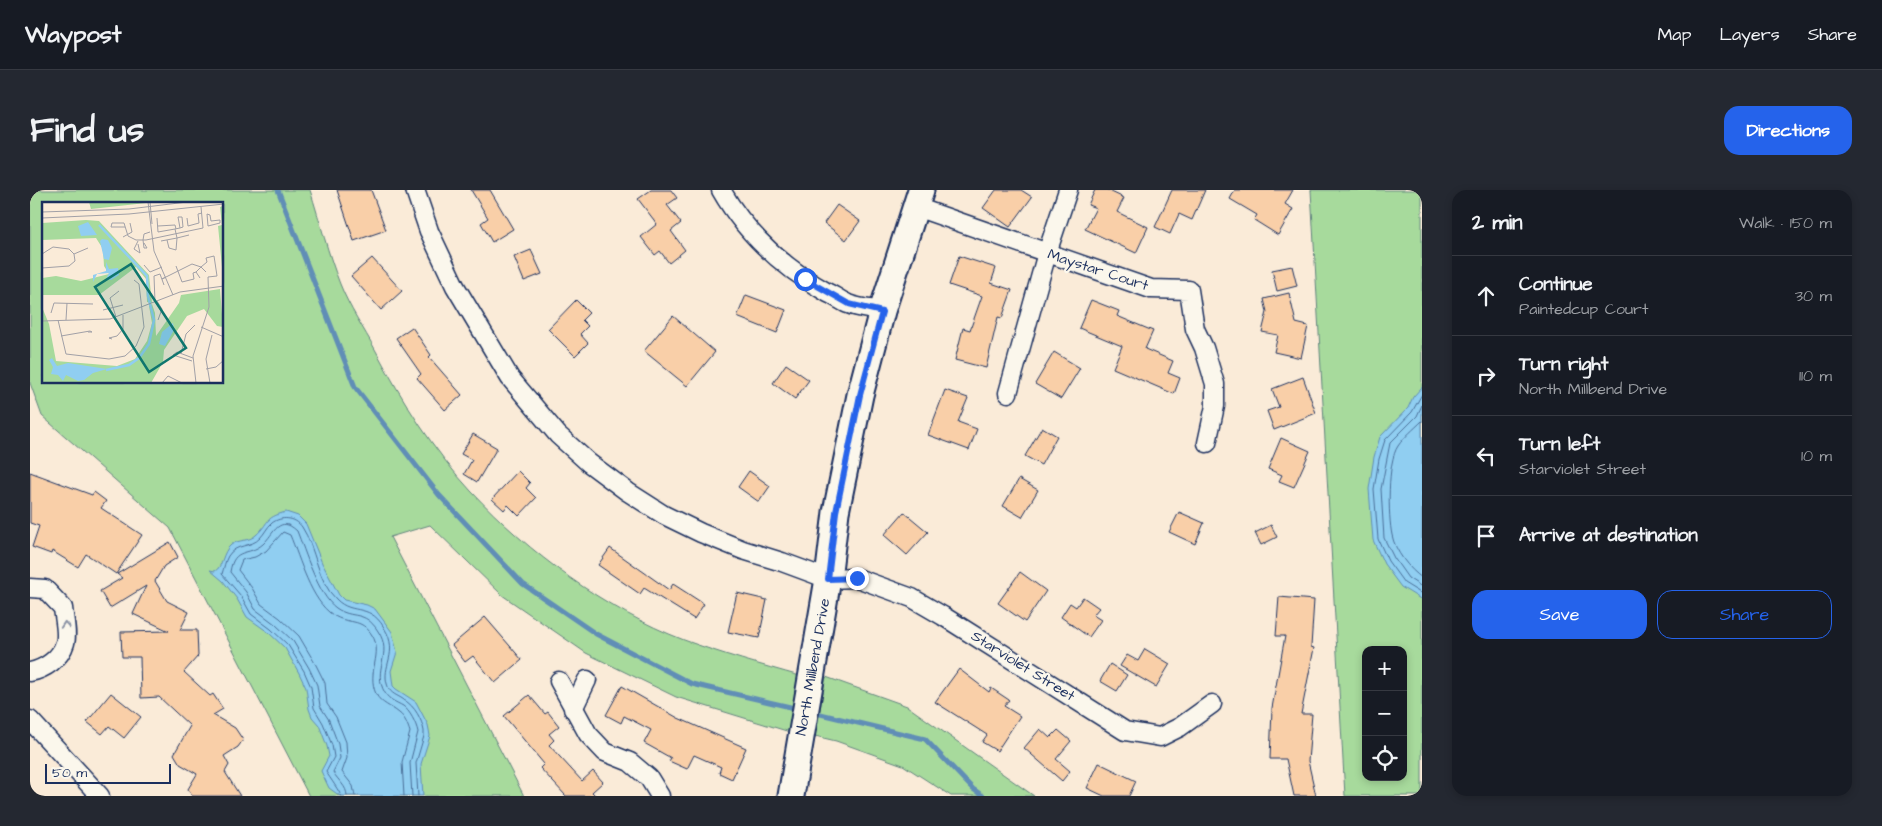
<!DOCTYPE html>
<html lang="en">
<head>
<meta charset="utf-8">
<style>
  :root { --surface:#171b24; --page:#242831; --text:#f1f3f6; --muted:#9ea1a6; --line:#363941; --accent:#2563eb }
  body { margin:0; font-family:"Architects Daughter",sans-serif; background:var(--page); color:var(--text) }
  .controls { position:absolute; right:15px; bottom:15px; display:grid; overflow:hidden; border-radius:10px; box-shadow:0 2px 8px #0003 }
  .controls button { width:45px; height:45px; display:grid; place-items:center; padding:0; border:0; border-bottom:1px solid var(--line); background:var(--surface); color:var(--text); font:25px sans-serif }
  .scale { position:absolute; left:15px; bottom:12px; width:126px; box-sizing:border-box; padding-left:5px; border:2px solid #1b2f5e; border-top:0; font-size:14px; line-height:18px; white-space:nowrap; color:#1b2f5e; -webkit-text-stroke:4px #fbf7ec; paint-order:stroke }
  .stop { position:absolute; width:15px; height:15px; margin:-11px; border:4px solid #2563eb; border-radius:50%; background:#fff }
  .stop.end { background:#2563eb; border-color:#fff; box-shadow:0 1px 5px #0008 }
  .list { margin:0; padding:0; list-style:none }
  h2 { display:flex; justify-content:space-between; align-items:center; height:65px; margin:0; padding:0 20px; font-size:21px }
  h2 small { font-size:16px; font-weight:400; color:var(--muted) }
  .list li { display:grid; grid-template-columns:32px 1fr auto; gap:15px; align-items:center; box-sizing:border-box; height:80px; padding:0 20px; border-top:1px solid var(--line) }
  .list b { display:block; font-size:19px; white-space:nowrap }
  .list p { margin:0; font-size:16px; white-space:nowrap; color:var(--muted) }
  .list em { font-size:16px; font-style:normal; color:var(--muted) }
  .actions { display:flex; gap:10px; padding:15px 20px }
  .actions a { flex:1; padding:11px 0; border:1px solid var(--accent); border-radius:15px; text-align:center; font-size:18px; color:var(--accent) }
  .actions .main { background:var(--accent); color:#fff }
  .icon { flex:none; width:28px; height:28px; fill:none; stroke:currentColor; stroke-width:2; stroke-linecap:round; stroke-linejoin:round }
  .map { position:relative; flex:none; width:1392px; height:606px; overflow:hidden; border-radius:15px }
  header { display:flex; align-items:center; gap:30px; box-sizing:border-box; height:70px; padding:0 25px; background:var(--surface); border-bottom:1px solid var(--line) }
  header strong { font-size:24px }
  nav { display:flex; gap:28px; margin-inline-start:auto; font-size:18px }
  .intro { display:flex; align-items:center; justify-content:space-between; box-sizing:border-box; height:120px; padding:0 30px }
  h1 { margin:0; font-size:35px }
  .button { padding:12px 22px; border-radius:15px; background:var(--accent); color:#fff; font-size:18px; font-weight:700 }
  main { display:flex; gap:30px; padding:0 30px }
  aside { flex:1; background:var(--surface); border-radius:15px; box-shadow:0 2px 8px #0003 }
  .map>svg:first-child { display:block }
</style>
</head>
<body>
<header>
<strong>Waypost</strong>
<nav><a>Map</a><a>Layers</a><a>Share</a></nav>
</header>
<div class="intro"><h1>Find us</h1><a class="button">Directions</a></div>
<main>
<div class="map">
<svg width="1392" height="606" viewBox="0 0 1392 606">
  <rect width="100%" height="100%" fill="#faebd8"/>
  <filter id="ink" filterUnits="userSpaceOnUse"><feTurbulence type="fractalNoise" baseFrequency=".02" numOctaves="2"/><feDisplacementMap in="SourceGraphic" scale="10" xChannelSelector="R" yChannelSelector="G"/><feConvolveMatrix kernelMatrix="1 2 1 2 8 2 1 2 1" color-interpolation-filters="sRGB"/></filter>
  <g filter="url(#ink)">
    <g fill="#a7da9c" stroke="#61847d" fill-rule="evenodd">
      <path d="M0,0H280C290,31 298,64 310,94C319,117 334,139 346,161C372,210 403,260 441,301C500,364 574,419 654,450C692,464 731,475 770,486L760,542L646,507L556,463L472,405L400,335L360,347L494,606H279L140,338L12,226L0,193ZM14,14H192V192H14Z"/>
      <path d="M1281,0H1392V606H1315ZM1336,460H1373V587H1336Z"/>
      <path d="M796,487L877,516L1004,606H921L873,575L806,551L785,546Z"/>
    </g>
    <g fill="#90cef1" stroke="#618eb6">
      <path d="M1392,197V410L1371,397L1354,374L1343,350L1339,299L1344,267L1350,247L1378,218L1383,207Z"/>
      <path d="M256,322L268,326L276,334L292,373L309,405L314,410L337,415L345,419L362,442L367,462L361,481L363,496L366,499L386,512L398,535L399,540L400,546L391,574L393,606H310L299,598L291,581L299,566L297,556L289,535L282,527L279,519L276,498L269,483L255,458L238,442L217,427L207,409L193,391L180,380L185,381C193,377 192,362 201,355C208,349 219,352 226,345C240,333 233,328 256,322Z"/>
    </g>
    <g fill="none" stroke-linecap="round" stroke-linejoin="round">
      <g stroke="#4a6f99" stroke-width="1">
        <path d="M1392,204L1382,222L1355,250L1349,269L1344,299L1348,349L1358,371L1374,393L1392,404"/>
        <path d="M1392,215L1387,226L1360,253L1351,299L1354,348L1364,368L1378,388L1392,397"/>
        <path d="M1392,231C1384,239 1374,247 1368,256C1357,272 1358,326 1362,345C1365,361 1379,379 1392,388"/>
        <path d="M311,606C310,602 300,588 296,582L304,567L302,555L293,533L284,518L281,497L274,481L258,455L241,439L221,424L211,406L192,384C194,378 195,371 198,366C206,353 221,358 230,348C235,343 237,337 242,333C251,326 265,327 272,337C286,358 287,391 306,409C323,427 341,410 357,443C368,467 349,478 359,499C363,505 369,506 374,510C385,516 392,530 394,541V546L386,573L388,606"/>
        <path d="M317,606C317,596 308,591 303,582L310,568L308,554L299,530L290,516L287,495L279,478L263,451L245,434L225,419L216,402L200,382C204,356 218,367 233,354C244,344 249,324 267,341C275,361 288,405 306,418C323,430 334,419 348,441C364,465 341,479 355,503C359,510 366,512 373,516C380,521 386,533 388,542L380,573L382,606"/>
        <path d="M325,606L323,596L312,582L317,568L316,552L306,527L297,514L295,493L286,475L269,446L250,428L231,414L222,398L208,380L212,370L225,367L236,361L253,342L260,345C270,369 281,411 303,425C318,435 331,427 342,445C354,464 336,481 346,504C351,514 361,516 369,523C375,527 378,536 380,542L372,572L374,606"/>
      </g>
      <g stroke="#618eb6" stroke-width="5">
        <path d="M248,0L325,197L409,305L493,394L566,444L662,494L769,519"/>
        <path d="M782,522L895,549L943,599L953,606"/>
      </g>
    </g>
    <g fill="#f9cfa8" stroke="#1b2f5e">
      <path d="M307,0H341L356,40L324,51Z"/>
      <path d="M441,0H460L483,39L462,52L451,33L458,28Z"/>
      <path d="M621,0H641L647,8L637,15L651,33L641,41L655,60L639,73L630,61L625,65L611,47L627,34L608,9Z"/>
      <path d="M966,0H991L1002,7L980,37L953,18Z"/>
      <path d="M1065,0H1077L1094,8L1087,22L1118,37L1106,63L1055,39L1066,18L1058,15Z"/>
      <path d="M1142,0H1175L1162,30L1149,24L1140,44L1125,37Z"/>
      <path d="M1205,0H1263L1255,14L1263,19L1248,45L1224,30L1227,25L1200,9Z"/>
      <path d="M807,15L830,31L816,50L794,33Z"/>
      <path d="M501,60L512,84L494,91L484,67Z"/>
      <path d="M929,66L966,78L961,93L982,100L972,128L968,127L956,178L925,170L933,138L940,140L952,106L919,95Z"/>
      <path d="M342,68L372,101L351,120L321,86Z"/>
      <path d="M1262,76L1267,96L1247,101L1242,80Z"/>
      <path d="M1259,103L1266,133L1278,136L1271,168L1244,162L1248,145L1232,142L1237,122L1234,109Z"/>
      <path d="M716,105L756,120L747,143L707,127Z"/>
      <path d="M546,110L559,123L552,130L558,136L550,144L558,153L545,166L518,139Z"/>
      <path d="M1061,110L1089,121L1087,126L1123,141L1115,159L1143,171L1138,183L1150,188L1144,204L1083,178L1092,156L1049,138Z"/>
      <path d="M643,126L685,162L657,196L614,161Z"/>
      <path d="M382,137L401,165L399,167L432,205L415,220L387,188L391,184L366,148Z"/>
      <path d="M1024,162L1050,178L1031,209L1005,194Z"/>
      <path d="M756,174L779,190L765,209L743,193Z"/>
      <path d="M1273,187L1286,223L1244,240L1237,221L1249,217L1242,199Z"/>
      <path d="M915,200L938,208L928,232L947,239L939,260L898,245Z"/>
      <path d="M1012,237L1027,246L1011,275L995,266Z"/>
      <path d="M443,244L467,258L447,292L434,284L442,270L431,264Z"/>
      <path d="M1251,248L1280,261L1264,297L1249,291L1252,285L1238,279Z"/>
      <path d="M488,281L500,293L496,298L506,308L489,326L478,315L474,320L462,309Z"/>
      <path d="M719,281L740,296L729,312L708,297Z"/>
      <path d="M0,282L62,305L64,302L76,311L71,318L112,345L86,384L56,364L48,377L22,361L21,364L2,357L9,336L0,333Z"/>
      <path d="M989,289L1008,300L992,327L973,316Z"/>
      <path d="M874,322L898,342L877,365L854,345Z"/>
      <path d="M1149,322L1174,333L1165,354L1139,342Z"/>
      <path d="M1241,335L1247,347L1231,355L1225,343Z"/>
      <path d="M140,352L148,367L134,376L125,391L137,411L159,422L150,440H167L168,466L154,482L180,506L183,504L193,519L183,525L205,538L213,550L208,557L194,566L199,575L195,582L210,606H162L158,599L167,584L150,574L144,564L160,536L129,507L111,508L110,467H92L91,442L139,441L103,424L116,396L80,418L70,401L92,388L87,384Z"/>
      <path d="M580,358L639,400L643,394L674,414L664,429L614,398L610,404L568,375Z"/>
      <path d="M990,382L1016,401L995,432L968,413Z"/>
      <path d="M707,403L737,410L729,448L698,442Z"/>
      <path d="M1053,407L1069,418L1063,425L1071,430L1059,447L1031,427L1040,413L1046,417Z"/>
      <path d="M1249,407L1284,410L1281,457L1284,458L1271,524H1282L1278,571L1286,606H1264L1256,569H1240L1242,518L1255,446H1246Z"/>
      <path d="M455,427L492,470L465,493L443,466L435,472L422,455Z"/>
      <path d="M1115,459L1140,474L1126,497L1090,476L1097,465L1108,471Z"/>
      <path d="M1080,474L1097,485L1087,501L1070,491Z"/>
      <path d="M929,479L959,502L961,498L979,510L974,516L990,526L967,561L952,552L957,545L905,512Z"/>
      <path d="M592,496L648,528L716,558L702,589L689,583L691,577L664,565L657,579L639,571L641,568L614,553L621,540L594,526L591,533L576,525Z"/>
      <path d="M81,503L111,527L94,548L79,536L72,544L57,532Z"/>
      <path d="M499,505L515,524L518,522L529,536L519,544L524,550L519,555L552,591L563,581L573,592L562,602L566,606H536L510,578L514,574L474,526Z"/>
      <path d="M1010,539L1020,548L1028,540L1041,551L1026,569L1040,581L1032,591L994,558Z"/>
      <path d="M1069,573L1106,591L1099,606H1074L1057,598Z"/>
    </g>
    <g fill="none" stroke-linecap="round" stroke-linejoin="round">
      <defs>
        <g id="street">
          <path d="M385,0L399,41L425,96L480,188L528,245L559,273L598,302L634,325L671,343L713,360L752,372L798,389L827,388L882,408L913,426L1095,541L1130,547L1150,537L1182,514"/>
          <path d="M691,0C716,44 754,78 798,103C805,106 811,111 818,114C828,118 841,119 852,121"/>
          <path d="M886,17L1121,99L1159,100L1165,139L1174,158L1185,194V216L1177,253"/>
          <path d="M978,203L1017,63L1038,0"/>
          <path d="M0,398L15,399L33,418C34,428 38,444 35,453C30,469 15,479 0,482"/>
          <path d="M529,491L558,544L575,562L600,572L619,588L630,606"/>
          <path d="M543,519L557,490"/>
          <path d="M0,530L70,606"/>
        </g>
        <path id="secondary" d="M761,606L798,389L806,322L830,205L852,121L891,0"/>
      </defs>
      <use href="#street" stroke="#1b2f5e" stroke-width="21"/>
      <use href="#secondary" stroke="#1b2f5e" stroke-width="29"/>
      <use href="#street" stroke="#fbf7ec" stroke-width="18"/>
      <use href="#secondary" stroke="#fbf7ec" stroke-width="25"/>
    </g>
    <defs><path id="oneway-chevron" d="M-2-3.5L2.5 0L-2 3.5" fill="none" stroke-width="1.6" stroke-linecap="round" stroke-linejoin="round" transform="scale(1.25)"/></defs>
    <use stroke="#8b93a5" href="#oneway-chevron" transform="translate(35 435) rotate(-94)"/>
  </g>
  <g fill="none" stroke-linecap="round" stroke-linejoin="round" filter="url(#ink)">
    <path stroke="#2563eb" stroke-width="6" d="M775,89L819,114L852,122L830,205L806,322L798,389L827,388"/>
  </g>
  <g text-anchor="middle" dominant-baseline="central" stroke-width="4.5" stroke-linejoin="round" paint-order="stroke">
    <g font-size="15" fill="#1b2f5e" stroke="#fbf7ec">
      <text transform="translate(1068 80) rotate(18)">Maystar Court</text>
      <text transform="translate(993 476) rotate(32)">Starviolet Street</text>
      <text transform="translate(783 477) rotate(-80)">North Millbend Drive</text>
    </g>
  </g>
  <g transform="translate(12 12)">
    <rect width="181" height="181" fill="#faebd8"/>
    <path d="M47,0H104V1L49,7ZM181,4V65H180L176,24L180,23L178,5ZM44,18L57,19L107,73L110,101L105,100L104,77L94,65L57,93H0V76L14,74L39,79L67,72L62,64L61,47L54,36L0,38V21ZM178,87L181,125L175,124L162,107L145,114L122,148L121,160L109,181H0V105L7,122L14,159L75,164L93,157L105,139L110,121L107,104L110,102L113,111L114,134L137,101L139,93Z" fill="#a7da9c"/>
    <path d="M46,20L55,33L39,34L36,24ZM60,37L66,38L70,46L67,58L62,57L58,39ZM64,60L67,67L76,66L77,73L69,78L64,77L67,71L55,72L51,80V73L64,69ZM131,121L132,128L123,144L117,142L120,130ZM10,156L15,164L26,161L65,167L51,171L42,178L36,179L24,173L21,179L16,173L9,172L11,165L7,158Z" fill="#90cef1"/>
    <path fill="none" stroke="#90cef1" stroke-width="2.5" d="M57,23L105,74L106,94L112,118L107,142L97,156L87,163L64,168"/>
    <path fill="none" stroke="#a1a0a7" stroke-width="1" d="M106,0L112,49L131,93M108,0L110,22M0,10L87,7L145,0M165,12L168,13L169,19L178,18V21L166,24ZM0,16L87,12L182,2M115,16L116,30L133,27M145,16L146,24L157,21L156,12L160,11M116,24L133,23L134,27M83,25H69L70,21H82L86,34M86,34L94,38H104L161,26L159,5M81,35L90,30L88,21M125,38L127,46L134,48L135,36L147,33M119,39L135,36L133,27L138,26L141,25L140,15H136L138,26M102,41L105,46H102L101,38L102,32L108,30M96,42L98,51L92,47L96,39M0,52L11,45L27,47L32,52M32,52L46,46M102,63L108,70L120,65M134,64L140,80L152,77L151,71L154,70M0,66L27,64L33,59L32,52M124,75L120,77L150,62L159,65L165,60L164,56L172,54L175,74L166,75L167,105L151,154L154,181M158,76L154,70L159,65L164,70M115,99L120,107L116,118M113,100L112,74L118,72L122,83M61,108L81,103M9,111L12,101L51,102M74,115L68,96L77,89M16,118L24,152L67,157L83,154L94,144L102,125L97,82L92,78M24,118L25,101M0,119L68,117L138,90L182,84M159,125L182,135M19,134L48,129L50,130H46M70,137L67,136L75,134L81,127V113M139,152L144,132L153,123M150,159L131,153L135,150L151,156M164,167L174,165L182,158M120,181L126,174L140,181M168,181L164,157L170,133"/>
    <path fill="#0f766e" fill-opacity="0.15" stroke="#0f766e" stroke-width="2.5" d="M89,62L144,146L107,170L53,85Z"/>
    <rect width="181" height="181" fill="none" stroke="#1b2f5e" stroke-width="2.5"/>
  </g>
</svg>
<div class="controls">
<button>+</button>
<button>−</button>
<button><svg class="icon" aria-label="locate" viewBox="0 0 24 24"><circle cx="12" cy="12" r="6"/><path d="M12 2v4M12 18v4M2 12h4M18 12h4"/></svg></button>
</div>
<div class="scale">50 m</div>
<div class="stop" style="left:775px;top:89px"></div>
<div class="stop end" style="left:827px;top:388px"></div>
</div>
<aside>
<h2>2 min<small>Walk · 150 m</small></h2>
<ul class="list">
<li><svg class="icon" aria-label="ahead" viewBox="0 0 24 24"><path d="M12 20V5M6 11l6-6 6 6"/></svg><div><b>Continue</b><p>Paintedcup Court</p></div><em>30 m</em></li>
<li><svg class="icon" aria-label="right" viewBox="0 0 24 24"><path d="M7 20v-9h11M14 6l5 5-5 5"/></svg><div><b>Turn right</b><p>North Millbend Drive</p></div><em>110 m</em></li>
<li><svg class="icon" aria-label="left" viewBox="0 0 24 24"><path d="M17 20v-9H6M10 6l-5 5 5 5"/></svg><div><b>Turn left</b><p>Starviolet Street</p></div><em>10 m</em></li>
<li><svg class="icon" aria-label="arrive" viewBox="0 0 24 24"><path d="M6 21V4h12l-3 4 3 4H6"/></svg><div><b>Arrive at destination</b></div></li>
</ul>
<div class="actions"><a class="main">Save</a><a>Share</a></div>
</aside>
</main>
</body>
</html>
